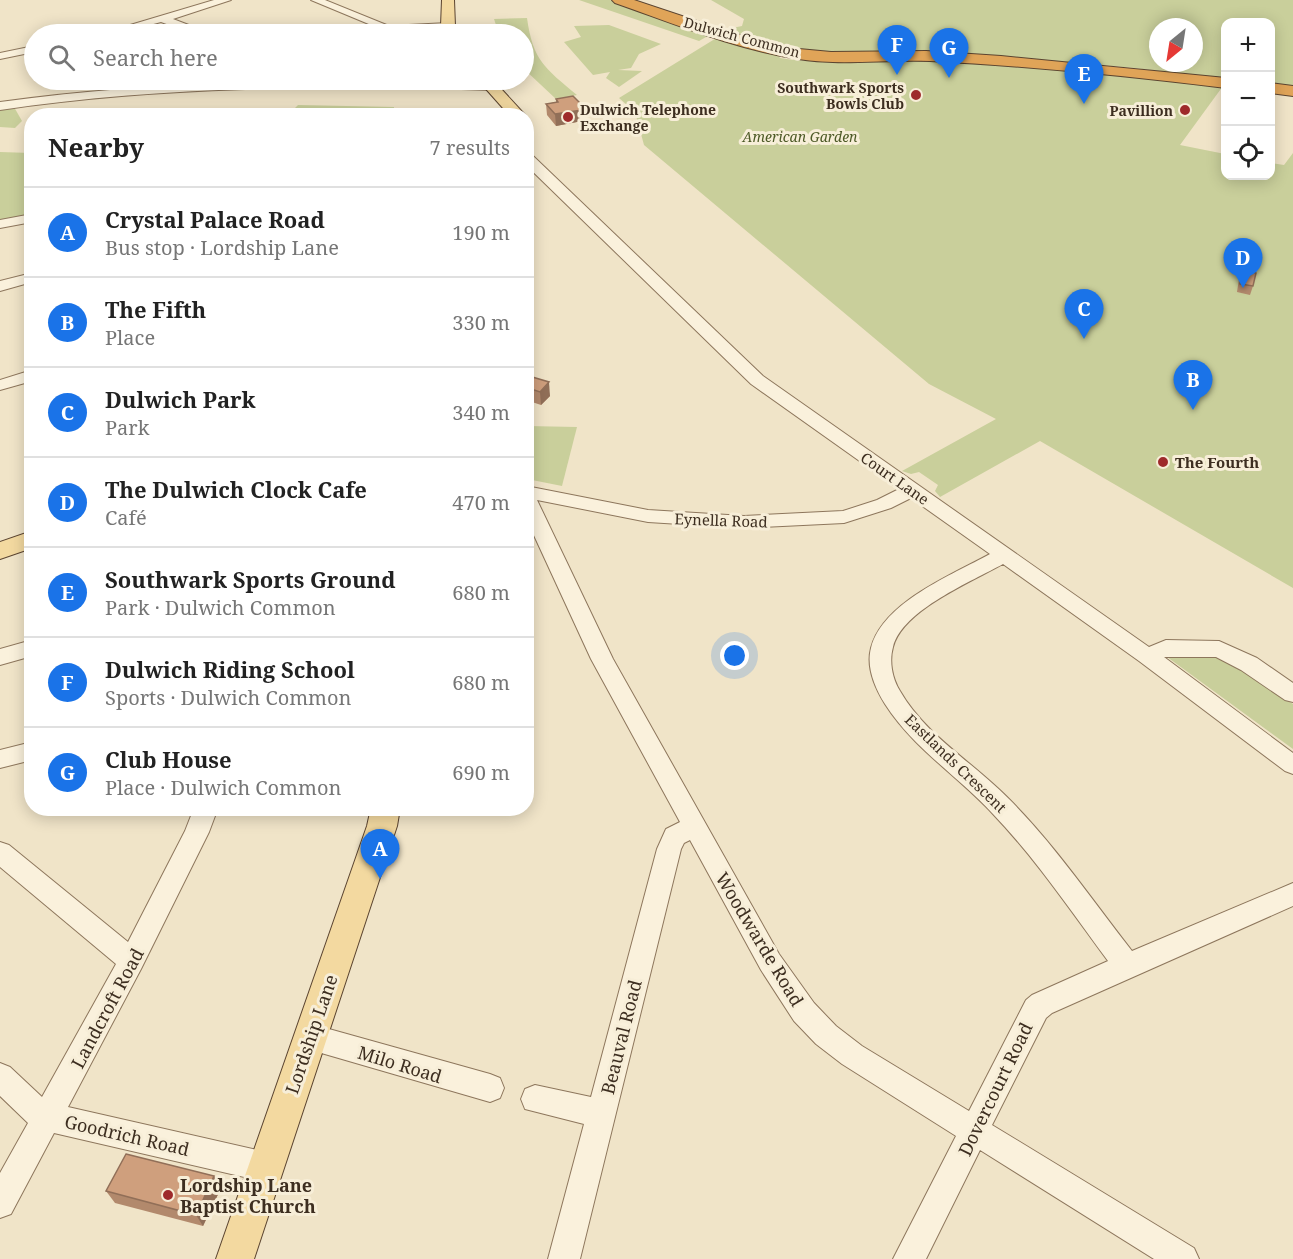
<!DOCTYPE html>
<html lang="en">
<head>
<meta charset="utf-8">
<style>
  :root { --surface:#fff; --page:#f2f2f2; --text:#222; --muted:#767676; --line:#e0e0e0; --accent:#1a73e8 }
  body { margin:0; font-family:"Noto Serif",serif; background:var(--page); color:var(--text) }
  .controls { position:absolute; right:18px; top:18px; display:grid; overflow:hidden; border-radius:12px; box-shadow:0 3px 15px #0003 }
  .controls button { width:54px; height:54px; display:grid; place-items:center; padding:0; border:0; border-bottom:2px solid var(--line); background:var(--surface); color:var(--text); font:30px sans-serif }
  .compass { position:absolute; left:1149px; top:18px; width:54px; height:54px; border-radius:50%; background:var(--surface); box-shadow:0 3px 15px #0003; rotate:210deg }
  .you { position:absolute; left:735px; top:656px; width:21px; height:21px; margin:-15px; border:4px solid #fff; border-radius:50%; background:#1a73e8; box-shadow:0 0 0 9px #1a73e833 }
  .badge { display:grid; place-items:center; width:39px; height:39px; border-radius:50%; background:var(--accent); color:#fff; font-size:20px; font-weight:700 }
  .pin { position:absolute; translate:-50% -50px; filter:drop-shadow(0 2px 3px #0008) }
  .pin::after { content:''; position:absolute; top:32px; width:21px; height:18px; background:inherit; clip-path:polygon(0 0,100% 0,50% 100%) }
  .list { margin:0; padding:0; list-style:none }
  h2 { display:flex; justify-content:space-between; align-items:center; height:78px; margin:0; padding:0 24px; font-size:26px }
  h2 small { font-size:20px; font-weight:400; color:var(--muted) }
  .list li { display:grid; grid-template-columns:39px 1fr auto; gap:18px; align-items:center; box-sizing:border-box; height:90px; padding:0 24px; border-top:2px solid var(--line) }
  .list b { display:block; font-size:22px; white-space:nowrap }
  .list p { margin:0; font-size:20px; white-space:nowrap; color:var(--muted) }
  .list em { font-size:20px; font-style:normal; color:var(--muted) }
  .icon { flex:none; width:33px; height:33px; fill:none; stroke:currentColor; stroke-width:2; stroke-linecap:round; stroke-linejoin:round }
  .map { position:relative; flex:none; width:1293px; height:1259px; overflow:hidden }
  .search { position:absolute; background:var(--surface); box-shadow:0 3px 15px #0003; left:24px; top:24px; width:510px; height:66px; display:flex; align-items:center; gap:15px; box-sizing:border-box; padding:0 21px; border-radius:33px; color:var(--muted); font-size:22px }
  .panel { position:absolute; background:var(--surface); box-shadow:0 3px 15px #0003; left:24px; top:108px; width:510px; height:708px; border-radius:24px }
  .map>svg:first-child { display:block }
</style>
</head>
<body>
<div class="map">
<svg width="1293" height="1259" viewBox="0 0 1293 1259">
  <rect width="100%" height="100%" fill="#f0e4c8"/>
  <g fill="#c9cf9b" fill-rule="evenodd">
    <path d="M579,0H610L713,33L699,41Z"/>
    <path d="M711,0H1293V89L1271,86L1270,22H1226L1225,80L1135,68L1033,59L816,52L769,45L722,30L742,26L744,19ZM1158,27H1194V63H1158Z"/>
    <path d="M527,18C533,61 545,68 577,95L556,99L524,69V34H499L494,19Z"/>
    <path d="M609,25L661,44L639,54L631,68L618,70L642,71L619,87L606,78L610,72L593,75L564,42L581,37L574,26Z"/>
    <path d="M718,37L777,54L780,58C822,65 869,57 912,59C1016,65 1119,75 1223,86L1180,145L1225,154L1226,176H1270L1271,163L1284,165L1293,153V588L1040,441L940,497L935,491L938,485L919,472L911,474L902,471L996,419L929,384L644,145L635,112L619,98Z"/>
    <path d="M298,105L394,107V115H288Z"/>
    <path d="M14,107L22,121L15,128L0,127V109Z"/>
    <path d="M0,152L31,153V219L0,225Z"/>
    <path d="M527,426L577,427L562,486L527,479Z"/>
    <path d="M1182,650L1226,658L1293,704V749L1163,654Z"/>
  </g>
  <g fill="none" stroke-linecap="round" stroke-linejoin="round">
    <defs>
      <g id="minor">
        <path d="M214,0H231L173,19L207,32L208,34H194L161,22L116,34H100Z"/>
        <path d="M311,0H325L389,26L448,23L453,26L448,29L388,32Z"/>
        <path d="M34,46V52L0,59V53Z"/>
        <path d="M323,80L492,82L498,86L492,90C328,85 162,86 0,110V102C107,87 215,82 323,80Z"/>
        <path d="M526,153L531,154L763,376L1149,647L1166,640L1219,641L1257,658L1293,683V702L1285,700L1241,670L1216,657H1164L1293,753V774L1285,771L1139,661L1003,564C973,581 902,610 893,647C889,661 892,678 900,691C925,735 974,763 1009,799C1055,845 1092,900 1132,951L1293,883V906L1052,1013L1046,1018L992,1125L1194,1248L1199,1259H1154L980,1150L926,1259H893L956,1136L842,1064L816,1044L794,1021L761,970L690,840L684,843L681,849L580,1259H548L584,1124L525,1109L521,1099L525,1089L535,1085L591,1097L657,849L666,829L680,822L591,659L526,518V486L648,510L744,516L843,511L877,500L899,489L751,384L526,165ZM911,498L990,554C952,575 883,602 871,648C866,667 875,688 885,704C913,748 958,776 993,814C1036,859 1071,911 1108,961L1032,995L1026,1000L969,1111L862,1046L836,1026L814,1003L779,954L613,659L537,500L648,522L744,528L844,523L891,508Z"/>
        <path d="M32,214V222L0,228V220Z"/>
        <path d="M32,273V282L0,291V281Z"/>
        <path d="M32,370V381L0,390V380Z"/>
        <path d="M32,640V656L0,665V649Z"/>
        <path d="M32,742V760L0,768V750Z"/>
        <path d="M194,808H218L209,832L141,969L68,1107L266,1152L277,1156L281,1167L277,1178L266,1182L54,1133L11,1214L0,1218V1173L28,1123L0,1096V1063L10,1067L42,1097L116,964L0,867V842L9,845L128,942L185,831Z"/>
        <path d="M311,1024L490,1074L500,1078L504,1088L500,1098L490,1102L311,1050L301,1046L297,1037L301,1028Z"/>
      </g>
      <g id="major">
        <path d="M442,0H454L455,26L458,34H446L441,26Z"/>
        <path d="M478,80H493L526,116H510Z"/>
        <path d="M32,531V548L0,559V542Z"/>
        <path d="M371,808H400L397,826L254,1259H216L367,826Z"/>
      </g>
      <g id="highway">
        <path d="M612,0H634L736,34L799,49L831,52L926,51L1001,56L1226,78V88C1127,76 1029,66 930,61C886,59 842,66 798,59C735,49 675,24 615,3Z"/>
        <path d="M1270,83L1293,86V96L1270,93Z"/>
      </g>
    </defs>
    <use href="#minor" stroke="#8d765c" stroke-width="2"/>
    <use href="#major" stroke="#5b4430" stroke-width="2"/>
    <use href="#highway" stroke="#5b4430" stroke-width="2"/>
    <use href="#minor" fill="#faf1dc" fill-rule="evenodd"/>
    <use href="#major" fill="#f3d9a0" fill-rule="evenodd"/>
    <use href="#highway" fill="#e0a458" fill-rule="evenodd"/>
  </g>
  <g fill="#b2896c">
    <path d="M556,99L583,118H582V121L556,126L547,115L546,104L556,102Z"/>
    <path d="M1243,270L1253,286L1250,295L1237,292L1239,279Z"/>
    <path d="M526,376L550,396L541,405L529,401L528,408H526Z"/>
    <path d="M214,1176L221,1188L203,1226L115,1203L106,1191Z"/>
  </g>
  <g fill="#916f58">
    <path d="M583,106V118H582V121L556,126L555,114Z"/>
    <path d="M549,382L550,396L541,405L540,392Z"/>
    <path d="M528,388L529,401L528,408L527,394Z"/>
    <path d="M214,1176L221,1188L203,1226L196,1215Z"/>
  </g>
  <g fill="#cf9f7d" stroke="#916f58" stroke-width="1.5">
    <path d="M573,96L583,106L579,107L582,110L555,114L546,104L558,102L556,99Z"/>
    <path d="M1243,270L1256,273L1253,286L1240,284Z"/>
    <path d="M526,376H529L549,382L540,392L528,388L526,394Z"/>
    <path d="M126,1154L214,1176L196,1215L106,1191Z"/>
  </g>
  <g fill="#9e2a2b" stroke="#f7eed8" stroke-width="2">
    <circle cx="916" cy="95" r="6"/>
    <circle cx="1185" cy="110" r="6"/>
    <circle cx="568" cy="117" r="6"/>
    <circle cx="1163" cy="462" r="6"/>
    <circle cx="168" cy="1195" r="6"/>
  </g>
  <g text-anchor="middle" dominant-baseline="central" stroke-width="6" stroke-linejoin="round" paint-order="stroke">
    <g font-size="14" fill="#3d2e20" stroke="#f7eed8">
      <text transform="translate(742 37) rotate(15)">Dulwich Common</text>
    </g>
    <g font-size="14" font-weight="bold" fill="#3d2e20" stroke="#f7eed8" text-anchor="end">
      <text x="904" y="87">Southwark Sports<tspan x="904" dy="16">Bowls Club</tspan></text>
      <text x="580" y="109" text-anchor="start">Dulwich Telephone<tspan x="580" dy="16">Exchange</tspan></text>
      <text x="1173" y="110">Pavillion</text>
    </g>
    <g font-size="14" font-style="italic" fill="#4d5a26" stroke="#f7eed8">
      <text x="800" y="136">American Garden</text>
    </g>
    <g font-size="15" font-weight="bold" fill="#3d2e20" stroke="#f7eed8" text-anchor="start">
      <text x="1175" y="462">The Fourth</text>
    </g>
    <g font-size="15" fill="#3d2e20" stroke="#f7eed8">
      <text transform="translate(895 478) rotate(35)">Court Lane</text>
      <text transform="translate(721 520) rotate(2)">Eynella Road</text>
      <text transform="translate(956 763) rotate(44)">Eastlands Crescent</text>
    </g>
    <g font-size="18" fill="#3d2e20" stroke="#f7eed8">
      <text transform="translate(760 939) rotate(59)">Woodwarde Road</text>
      <text transform="translate(107 1008) rotate(-62)">Landcroft Road</text>
      <text transform="translate(311 1034) rotate(-71)">Lordship Lane</text>
      <text transform="translate(621 1037) rotate(-76)">Beauval Road</text>
      <text transform="translate(400 1064) rotate(17)">Milo Road</text>
      <text transform="translate(995 1089) rotate(-64)">Dovercourt Road</text>
      <text transform="translate(127 1135) rotate(13)">Goodrich Road</text>
    </g>
    <g font-size="18" font-weight="bold" fill="#3d2e20" stroke="#f7eed8" text-anchor="start">
      <text x="180" y="1185">Lordship Lane<tspan x="180" dy="21">Baptist Church</tspan></text>
    </g>
  </g>
</svg>
<div class="controls">
<button>+</button>
<button>−</button>
<button><svg class="icon" aria-label="locate" viewBox="0 0 24 24"><circle cx="12" cy="12" r="6"/><path d="M12 2v4M12 18v4M2 12h4M18 12h4"/></svg></button>
</div>
<svg class="compass" viewBox="-18 -18 36 36"><path d="M0-13l5 13h-10z" fill="#e53935"/><path d="M0 13l5-13h-10z" fill="#767676"/></svg>
<div class="you"></div>
<div class="pin badge" style="left:380px;top:879px">A</div>
<div class="pin badge" style="left:1193px;top:410px">B</div>
<div class="pin badge" style="left:1084px;top:339px">C</div>
<div class="pin badge" style="left:1243px;top:288px">D</div>
<div class="pin badge" style="left:1084px;top:104px">E</div>
<div class="pin badge" style="left:897px;top:75px">F</div>
<div class="pin badge" style="left:949px;top:78px">G</div>
<div class="search"><svg class="icon" aria-label="search" viewBox="0 0 24 24"><circle cx="10" cy="10" r="6"/><path d="M15 15l6 6"/></svg>Search here</div>
<section class="panel">
<h2>Nearby<small>7 results</small></h2>
<ul class="list">
<li><span class="badge">A</span><div><b>Crystal Palace Road</b><p>Bus stop · Lordship Lane</p></div><em>190 m</em></li>
<li><span class="badge">B</span><div><b>The Fifth</b><p>Place</p></div><em>330 m</em></li>
<li><span class="badge">C</span><div><b>Dulwich Park</b><p>Park</p></div><em>340 m</em></li>
<li><span class="badge">D</span><div><b>The Dulwich Clock Cafe</b><p>Café</p></div><em>470 m</em></li>
<li><span class="badge">E</span><div><b>Southwark Sports Ground</b><p>Park · Dulwich Common</p></div><em>680 m</em></li>
<li><span class="badge">F</span><div><b>Dulwich Riding School</b><p>Sports · Dulwich Common</p></div><em>680 m</em></li>
<li><span class="badge">G</span><div><b>Club House</b><p>Place · Dulwich Common</p></div><em>690 m</em></li>
</ul>
</section>
</div>
</body>
</html>
